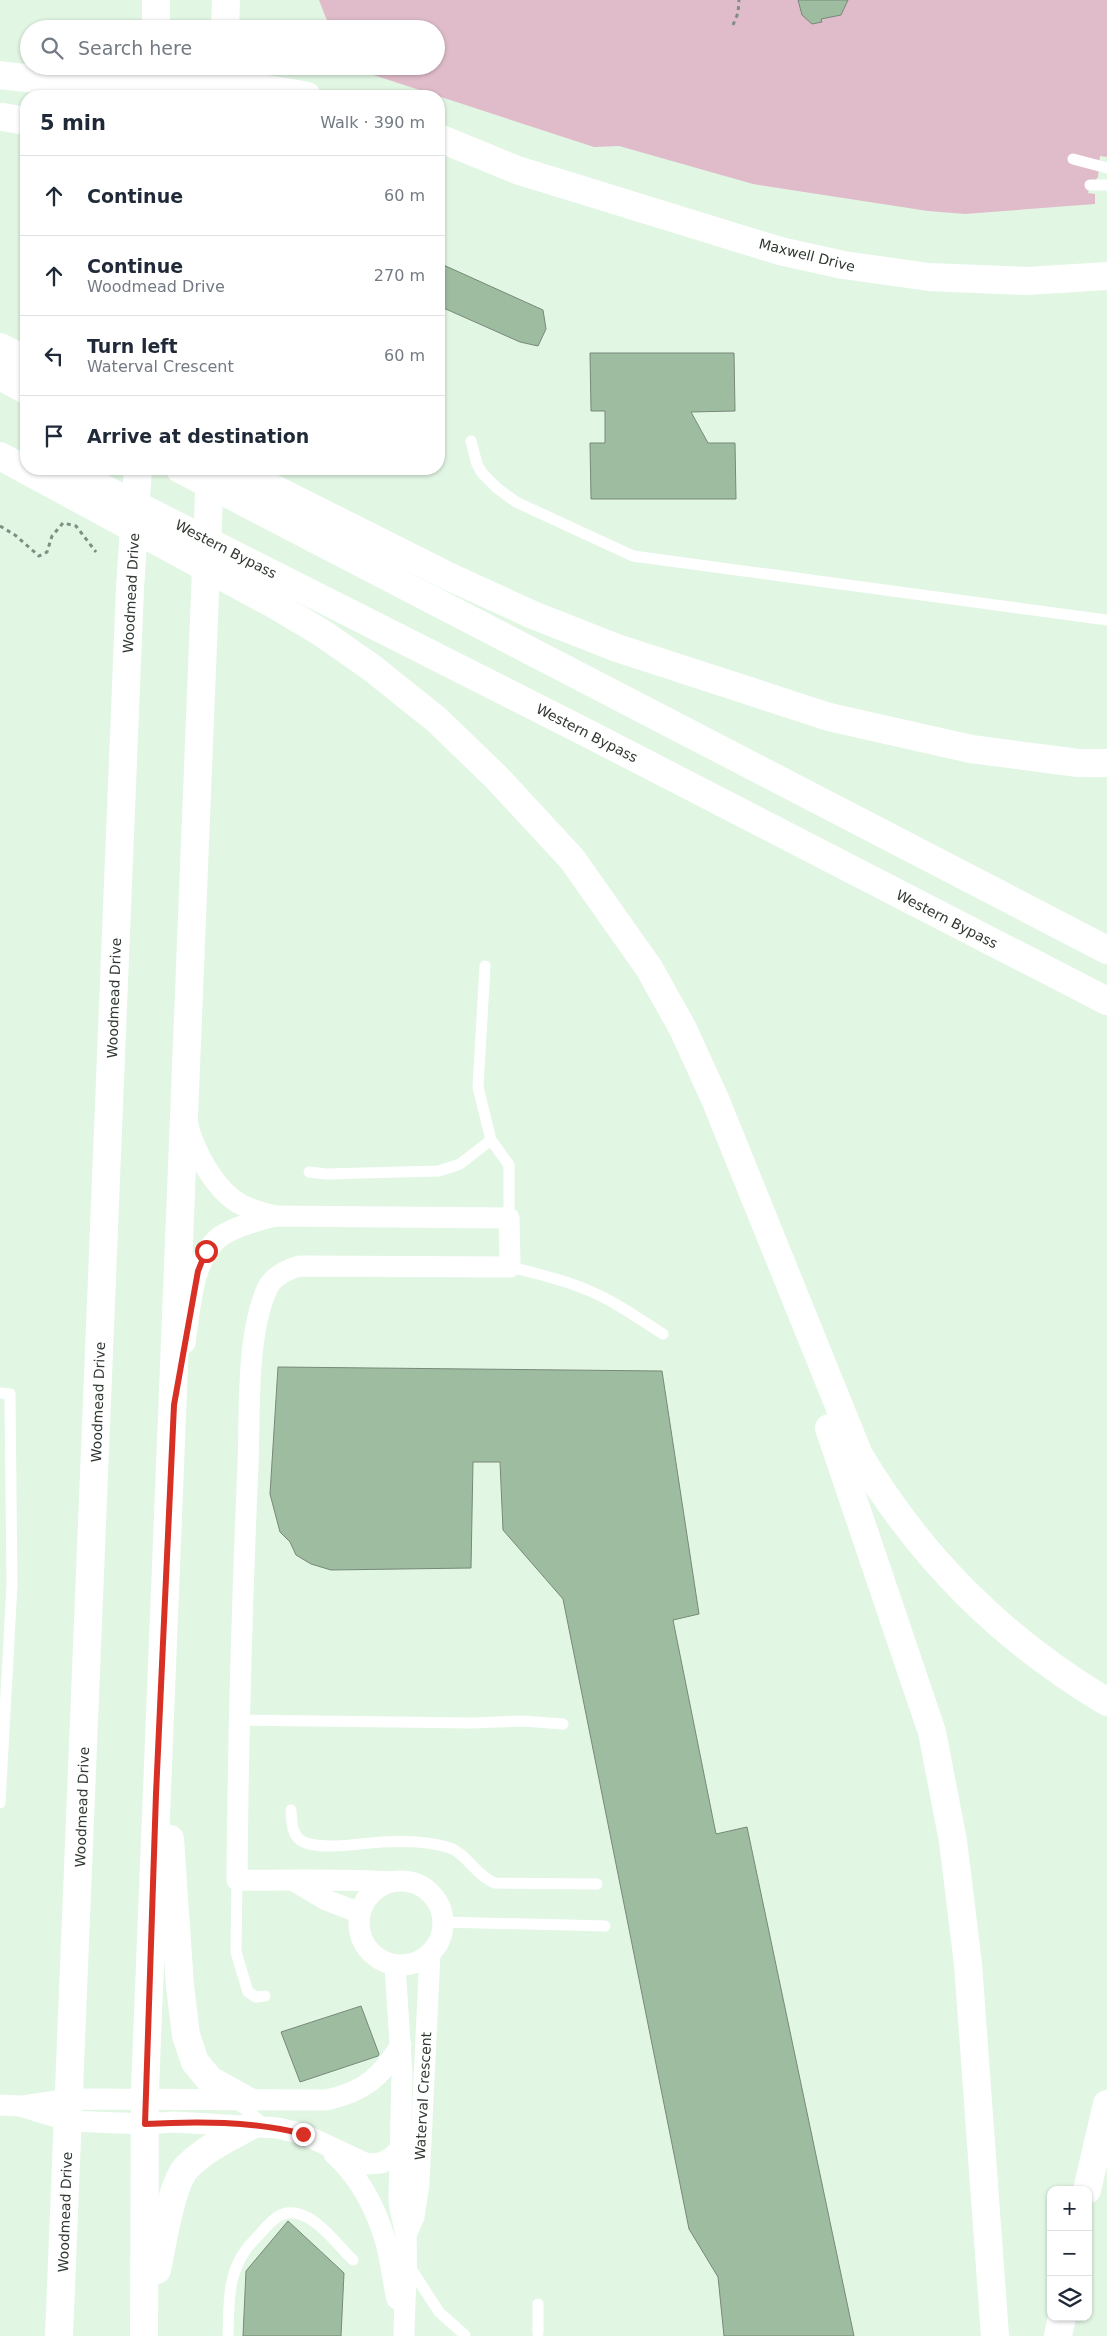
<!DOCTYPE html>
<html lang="en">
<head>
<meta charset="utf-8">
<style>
  :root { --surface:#fff; --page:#f2f2f3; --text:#1f2937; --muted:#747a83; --line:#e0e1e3 }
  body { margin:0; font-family:"DejaVu Sans",sans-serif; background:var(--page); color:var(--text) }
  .controls { position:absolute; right:15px; bottom:15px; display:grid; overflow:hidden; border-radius:10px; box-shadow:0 1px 4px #0004 }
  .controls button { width:45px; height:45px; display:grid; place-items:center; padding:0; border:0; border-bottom:1px solid var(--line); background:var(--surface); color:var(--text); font:25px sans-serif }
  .stop { position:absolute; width:15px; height:15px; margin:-11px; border:4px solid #d93025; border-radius:50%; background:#fff }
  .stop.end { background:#d93025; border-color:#fff; box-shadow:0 1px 5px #0008 }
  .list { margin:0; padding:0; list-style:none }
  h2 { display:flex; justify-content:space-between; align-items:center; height:65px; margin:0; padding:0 20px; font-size:21px }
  h2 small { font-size:16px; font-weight:400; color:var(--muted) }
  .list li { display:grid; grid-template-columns:32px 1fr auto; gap:15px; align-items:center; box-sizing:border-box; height:80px; padding:0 20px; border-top:1px solid var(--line) }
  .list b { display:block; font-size:19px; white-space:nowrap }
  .list p { margin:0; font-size:16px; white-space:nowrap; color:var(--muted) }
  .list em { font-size:16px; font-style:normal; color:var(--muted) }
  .icon { flex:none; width:28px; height:28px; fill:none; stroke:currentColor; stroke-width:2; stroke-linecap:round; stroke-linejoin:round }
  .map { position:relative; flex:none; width:1107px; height:2336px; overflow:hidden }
  .search { position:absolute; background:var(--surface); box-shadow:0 1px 4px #0004; left:20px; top:20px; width:425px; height:55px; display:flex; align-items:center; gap:12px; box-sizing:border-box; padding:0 18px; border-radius:28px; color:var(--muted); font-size:19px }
  .panel { position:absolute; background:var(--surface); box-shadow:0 1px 4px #0004; left:20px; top:90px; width:425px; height:385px; border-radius:20px }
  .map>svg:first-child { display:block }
</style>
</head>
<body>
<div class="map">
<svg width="1107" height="2336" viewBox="0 0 1107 2336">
  <rect width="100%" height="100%" fill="#e2f6e4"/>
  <path fill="#e0bcca" d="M319,0H1107V157L1100,156L1098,177L1094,182H1091L1088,193L1095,194V204L965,214L928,211L753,184L619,146L594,147L349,67L436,66V29H332L329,26Z"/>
  <g fill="#9ebca0" stroke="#778979">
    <path d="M798,0H848L841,15L821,19L822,22L812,24L802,15Z"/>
    <path d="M439,263L543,310L546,329L538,346L520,342L439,306Z"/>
    <path d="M590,353H734L735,411L691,412L708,443H735L736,499H591L590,443H605V411H591Z"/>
    <path d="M278,1367L662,1371L699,1614L673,1620L716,1834L747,1827L854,2336H724L718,2277L689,2229L563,1599L503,1530L500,1462H473L471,1568L331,1570L311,1564L296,1555L290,1542L280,1532L270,1494Z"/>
    <path d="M361,2006L379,2054L378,2056L300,2082L281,2032Z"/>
    <path d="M288,2221L344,2273L341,2336H243L246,2271Z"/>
  </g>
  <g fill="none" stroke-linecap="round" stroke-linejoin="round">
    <g stroke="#818e82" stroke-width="3" stroke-dasharray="4 4" stroke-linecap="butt">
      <path d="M733,25L738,13L739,0"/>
      <path d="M0,526L15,535L39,556L47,552L52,536L63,523L76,526L96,552"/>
    </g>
    <g stroke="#fff" stroke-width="11">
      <path d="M1073,159L1107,168"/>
      <path d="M1090,185H1107"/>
      <path d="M471,441L477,464L482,473L497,488L516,502L633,556L1107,620"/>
      <path d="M485,966L478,1087L491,1140L509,1165V1218"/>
      <path d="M309,1172L326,1174L439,1171L460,1164L491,1140"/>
      <path d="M510,1267C535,1273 561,1279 585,1289C613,1300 638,1318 663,1334"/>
      <path d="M0,1393L10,1394L12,1585L0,1803"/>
      <path d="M239,1720L472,1723L523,1721L563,1724"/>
      <path d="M291,1810C292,1820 291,1832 299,1839C314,1852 363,1843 382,1842C403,1841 426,1841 447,1847C466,1852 476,1876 495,1883L597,1884"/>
      <path d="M237,1880L236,1952L248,1992L256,1997L265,1996"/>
      <path d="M443,1922L605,1926"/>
      <path d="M410,2267L439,2312L465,2335"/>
      <path d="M538,2333V2304"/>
      <path d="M228,2336C229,2307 227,2276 245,2251C250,2243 259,2236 265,2228C273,2220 281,2211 294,2213C318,2216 337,2245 353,2260"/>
    </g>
    <g stroke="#fff" stroke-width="21">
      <path d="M187,1122C194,1151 215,1191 242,1205C252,1210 264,1213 275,1216"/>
      <path d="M185,1343C190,1311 192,1256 221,1236C237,1226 257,1221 275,1216L509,1218L510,1267L299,1266C286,1270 273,1276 267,1289C246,1336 250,1413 248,1465C242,1603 238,1742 237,1880C288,1881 340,1878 391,1882"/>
      <path d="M294,1881L326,1900L360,1913"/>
      <circle cx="401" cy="1923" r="42"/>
      <path d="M395,1965L402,2074L399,2200C400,2213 405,2226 406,2238C408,2271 404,2304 404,2336"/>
      <path d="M0,2105L20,2106L69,2121L145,2124L174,2122L278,2128L303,2134L367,2164L381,2163L391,2158L421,2130"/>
      <path d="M23,2106L70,2099L326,2100C364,2092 381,2077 401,2045"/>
      <path d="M334,2154C359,2176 375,2207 385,2239C391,2258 392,2279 397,2299"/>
      <path d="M406,2235L414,2217L419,2183L430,1954"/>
    </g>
    <g stroke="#fff" stroke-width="28">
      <path d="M0,75C50,82 102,80 152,81C204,82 257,86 307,96"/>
      <path d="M439,138L517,170L780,251L843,265L929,277L1027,281L1107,276"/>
    </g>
    <g stroke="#fff" stroke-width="28">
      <path d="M156,29V0"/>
      <path d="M225,29L226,0"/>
      <path d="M154,96L155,66"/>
      <path d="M222,96L224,66"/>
      <path d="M3,117L26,121"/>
      <path d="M170,1839L180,1986L186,2035L195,2062L210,2080L248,2101"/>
      <path d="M157,2270C162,2246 171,2183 187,2167C206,2148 230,2137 252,2125"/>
      <path d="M59,2336L130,588L138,469"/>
      <path d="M144,2336L145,2089L210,469"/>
    </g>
    <g stroke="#fff" stroke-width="28">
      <path d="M0,347L26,360"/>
      <path d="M0,376L26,390"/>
      <path d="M0,456L275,605L322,633L372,668L437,720L497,778L572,859L649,968L683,1029L715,1099L859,1455C922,1560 1002,1639 1107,1702"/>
      <path d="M65,469L587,733L1107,1001"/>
      <path d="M180,469L1107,950"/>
      <path d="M235,469L450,577L533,615L617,648L829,717L971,749L1078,763H1107"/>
      <path d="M829,1428L932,1732L953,1841L968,1964L995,2336"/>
      <path d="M1087,2190L1107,2104"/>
      <path d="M1058,2336L1062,2317"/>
    </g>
  </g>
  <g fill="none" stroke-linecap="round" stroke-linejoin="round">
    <path stroke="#d93025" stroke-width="6" d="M206,1251L198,1271L174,1405L156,1794L145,2124C197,2121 252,2121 303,2134"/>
  </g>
  <g text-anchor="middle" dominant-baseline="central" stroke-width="4" stroke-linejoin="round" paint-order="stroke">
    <g font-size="14" fill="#313831" stroke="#fff">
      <text transform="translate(807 255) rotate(14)">Maxwell Drive</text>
      <text transform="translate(226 549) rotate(27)">Western Bypass</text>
      <text transform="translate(131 593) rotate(-87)">Woodmead Drive</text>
      <text transform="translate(587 733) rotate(27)">Western Bypass</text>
      <text transform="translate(947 919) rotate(27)">Western Bypass</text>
      <text transform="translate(114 998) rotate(-88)">Woodmead Drive</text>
      <text transform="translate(98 1402) rotate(-88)">Woodmead Drive</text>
      <text transform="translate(82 1807) rotate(-88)">Woodmead Drive</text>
      <text transform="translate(423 2096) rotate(-87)">Waterval Crescent</text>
      <text transform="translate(65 2212) rotate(-88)">Woodmead Drive</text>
    </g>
  </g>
</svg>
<div class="controls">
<button>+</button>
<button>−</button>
<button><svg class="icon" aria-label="layers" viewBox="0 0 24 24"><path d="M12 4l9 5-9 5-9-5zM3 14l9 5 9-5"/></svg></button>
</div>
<div class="stop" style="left:206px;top:1251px"></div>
<div class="stop end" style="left:303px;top:2134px"></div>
<div class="search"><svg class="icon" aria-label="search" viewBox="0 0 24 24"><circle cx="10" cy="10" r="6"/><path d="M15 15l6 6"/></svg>Search here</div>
<section class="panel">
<h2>5 min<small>Walk · 390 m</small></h2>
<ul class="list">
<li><svg class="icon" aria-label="ahead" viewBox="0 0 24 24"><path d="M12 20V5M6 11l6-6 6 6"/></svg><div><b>Continue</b></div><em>60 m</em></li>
<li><svg class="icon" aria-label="ahead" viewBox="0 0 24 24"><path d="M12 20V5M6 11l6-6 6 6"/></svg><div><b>Continue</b><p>Woodmead Drive</p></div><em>270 m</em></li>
<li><svg class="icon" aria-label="left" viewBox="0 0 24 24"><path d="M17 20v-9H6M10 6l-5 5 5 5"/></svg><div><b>Turn left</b><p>Waterval Crescent</p></div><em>60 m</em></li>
<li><svg class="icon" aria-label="arrive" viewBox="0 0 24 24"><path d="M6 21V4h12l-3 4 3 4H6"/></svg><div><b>Arrive at destination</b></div></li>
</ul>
</section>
</div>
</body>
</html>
